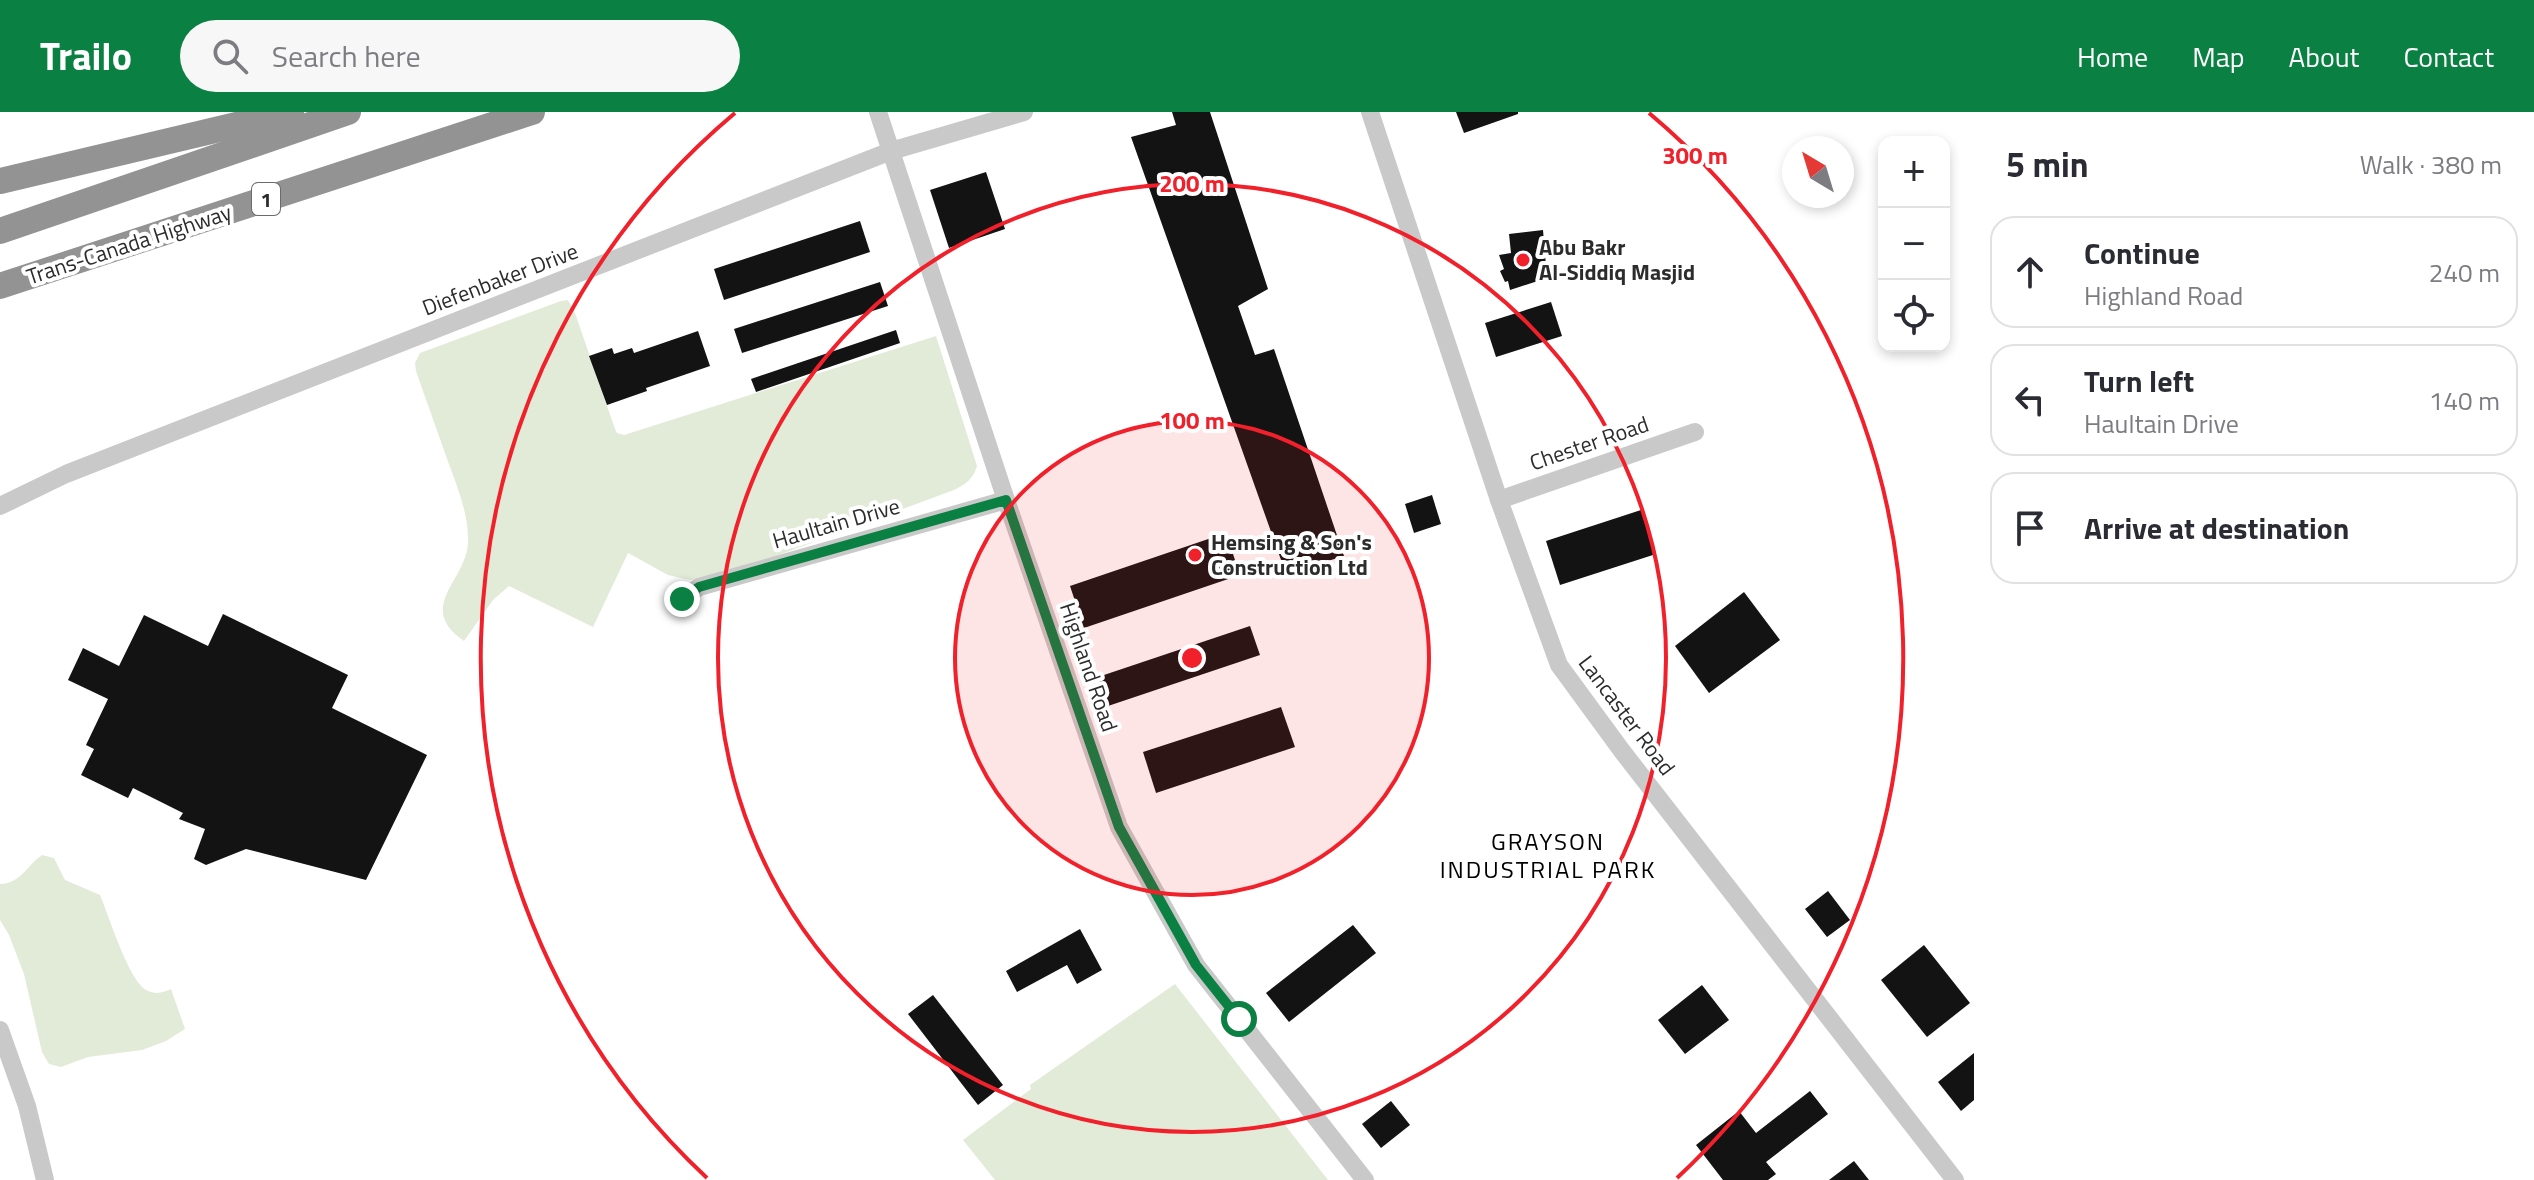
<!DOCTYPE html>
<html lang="en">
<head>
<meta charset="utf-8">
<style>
  :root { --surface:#fff; --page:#f7f7f7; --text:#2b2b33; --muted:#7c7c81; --line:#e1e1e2; --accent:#0b8043 }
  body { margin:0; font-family:"Titillium Web",sans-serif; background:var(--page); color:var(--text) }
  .controls { position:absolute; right:24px; top:24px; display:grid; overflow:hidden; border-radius:16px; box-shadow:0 4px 12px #0003 }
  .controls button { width:72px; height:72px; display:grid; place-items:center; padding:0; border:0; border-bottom:2px solid var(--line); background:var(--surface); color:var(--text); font:40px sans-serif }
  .compass { position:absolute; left:1782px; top:24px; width:72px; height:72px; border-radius:50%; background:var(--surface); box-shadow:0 4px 12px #0003; rotate:322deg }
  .stop { position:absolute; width:24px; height:24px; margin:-18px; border:6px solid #0b8043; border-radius:50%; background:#fff }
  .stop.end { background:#0b8043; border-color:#fff; box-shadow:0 2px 8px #0008 }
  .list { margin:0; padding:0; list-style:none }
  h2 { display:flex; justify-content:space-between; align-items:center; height:104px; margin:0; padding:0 32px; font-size:34px }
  h2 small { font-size:26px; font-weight:400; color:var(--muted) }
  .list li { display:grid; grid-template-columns:52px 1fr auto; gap:24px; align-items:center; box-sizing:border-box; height:112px; margin:0 16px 16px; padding:0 16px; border:2px solid var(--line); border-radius:24px }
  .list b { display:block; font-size:30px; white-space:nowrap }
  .list p { margin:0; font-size:26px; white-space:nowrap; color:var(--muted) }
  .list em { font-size:26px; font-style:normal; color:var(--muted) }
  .icon { flex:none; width:44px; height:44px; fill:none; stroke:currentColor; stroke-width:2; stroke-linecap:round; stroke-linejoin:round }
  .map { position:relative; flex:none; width:1974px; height:1068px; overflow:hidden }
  header { display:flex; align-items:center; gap:48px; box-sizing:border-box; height:112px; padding:0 40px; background:var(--accent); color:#fff }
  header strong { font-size:38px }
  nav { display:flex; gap:44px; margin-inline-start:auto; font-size:28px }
  .search { width:560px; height:72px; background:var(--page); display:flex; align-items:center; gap:20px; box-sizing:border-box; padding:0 28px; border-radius:44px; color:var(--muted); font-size:30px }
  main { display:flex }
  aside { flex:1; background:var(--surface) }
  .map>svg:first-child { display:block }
</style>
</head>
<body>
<header>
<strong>Trailo</strong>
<div class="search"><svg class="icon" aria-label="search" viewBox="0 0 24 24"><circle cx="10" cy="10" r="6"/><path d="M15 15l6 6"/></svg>Search here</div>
<nav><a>Home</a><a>Map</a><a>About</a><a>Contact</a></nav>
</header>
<main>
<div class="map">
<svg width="1974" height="1068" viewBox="0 0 1974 1068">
  <rect width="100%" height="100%" fill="#fff"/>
  <g fill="#e2ebd8">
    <path d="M568,188L575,201L615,317L617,321L624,323L936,224L977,354C973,367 966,372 954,378L703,471L668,463L628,441L593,515L509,474L493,488L464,529C415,495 466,469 468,431C469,402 457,374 447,347C437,318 426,288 416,259L415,251L420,241L561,189Z"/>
    <path d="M42,743L54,746L65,768L100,783C109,805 126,859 142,875C151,883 161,882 171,877L185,917L166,929L142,938L88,945L61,955L49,952L42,940L24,862L9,823L0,808V772C22,771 26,754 42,743Z"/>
    <path d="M1175,872L1328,1068H995L963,1028L1031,977L1030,973Z"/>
  </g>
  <g fill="#131313">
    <path d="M1172,0H1210L1268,177L1238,194L1255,243L1274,237L1344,444L1286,462L1131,25L1176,13Z"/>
    <path d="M1456,0H1518V2L1464,21Z"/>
    <path d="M986,60L1005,117L949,136L930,78Z"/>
    <path d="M860,109L870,140L724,188L714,157Z"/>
    <path d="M1543,118L1547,166L1510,178L1508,169L1505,170L1500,159L1504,157L1499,143L1511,141L1509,122Z"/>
    <path d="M880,170L888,194L742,241L734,217Z"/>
    <path d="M1551,190L1562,224L1496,245L1485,211Z"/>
    <path d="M896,218L900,231L756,280L751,267Z"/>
    <path d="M698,219L710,254L646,276L647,279L607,293L589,244L612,236L614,242L632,236L634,241Z"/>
    <path d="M1432,383L1441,412L1414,421L1405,392Z"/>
    <path d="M1641,398L1656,442L1560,473L1546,429Z"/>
    <path d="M1226,421L1240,463L1084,516L1070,474Z"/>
    <path d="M1744,480L1780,528L1709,581L1675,534Z"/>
    <path d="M223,502L348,563L332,596L427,643L366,768L246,737L206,753L194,747L205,717L179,707L183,701L133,676L128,686L81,663L94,637L86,633L108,587L68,568L83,536L119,554L144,503L208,534Z"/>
    <path d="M1250,514L1260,543L1108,594L1098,565Z"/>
    <path d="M1281,595L1295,635L1156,681L1143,640Z"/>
    <path d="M1828,779L1850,808L1827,825L1805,797Z"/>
    <path d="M1353,813L1376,841L1289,910L1266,881Z"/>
    <path d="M1080,817L1102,858L1077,872L1067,853L1017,880L1006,859Z"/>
    <path d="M1924,833L1970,891L1927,925L1881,868Z"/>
    <path d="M1702,873L1729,908L1685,942L1658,908Z"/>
    <path d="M933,883L1003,973L978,993L908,902Z"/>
    <path d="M1974,941V988L1961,999L1938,970Z"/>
    <path d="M1810,979L1828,1002L1766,1050L1776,1062L1768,1068H1723L1696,1033L1739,999L1756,1021Z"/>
    <path d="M1391,989L1410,1013L1381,1036L1362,1012Z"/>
    <path d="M1854,1049L1869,1068H1829Z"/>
  </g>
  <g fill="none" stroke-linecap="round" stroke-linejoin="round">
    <g stroke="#c9c9c9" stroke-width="18">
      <path d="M878,0L1006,388L1119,715L1196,853L1365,1068"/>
      <path d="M1370,0L1499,388L1559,553L1622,639L1955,1068"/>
      <path d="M1499,388L1695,320"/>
      <path d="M0,394L66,362L891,39L1024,0"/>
      <path d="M682,487L699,475L1006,388"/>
      <path d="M0,918L27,994L45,1068"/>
    </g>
    <g stroke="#939393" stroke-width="26">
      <path d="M0,69L291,0"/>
      <path d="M0,119L348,0"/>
      <path d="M0,174L532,0"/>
    </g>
  </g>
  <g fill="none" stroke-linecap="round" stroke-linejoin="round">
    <path stroke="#0b8043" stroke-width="10" d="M682,487L699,475L1006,388L1119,715L1196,853L1239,907"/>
  </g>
  <circle cx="1192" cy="546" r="237" fill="#f1212b" fill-opacity=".12"/>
  <g fill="none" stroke="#f1212b" stroke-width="4">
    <circle cx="1192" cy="546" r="237"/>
    <circle cx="1192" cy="546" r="474"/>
    <path d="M707 1066A711 711 0 0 1 735 1M1649 1A711 711 0 0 1 1677 1066"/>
  </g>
  <g fill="#f1212b" stroke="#fff" stroke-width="3">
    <circle cx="1523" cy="148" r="8"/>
    <circle cx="1195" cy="443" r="8"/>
  </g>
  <g text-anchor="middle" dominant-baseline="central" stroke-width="8" stroke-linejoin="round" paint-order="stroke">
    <rect fill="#fff" stroke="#6b6b6b" stroke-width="2" x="252" y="71" width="28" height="32" rx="6"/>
    <g font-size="20" font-weight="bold" fill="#2c2c2c">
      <text x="266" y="87">1</text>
    </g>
    <g font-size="22" fill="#2c2c2c" stroke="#fff">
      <text transform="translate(129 132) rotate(-18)">Trans-Canada Highway</text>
      <text transform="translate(500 167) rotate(-21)">Diefenbaker Drive</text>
      <text transform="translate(1589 331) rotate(-19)">Chester Road</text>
      <text transform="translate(836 411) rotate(-16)">Haultain Drive</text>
      <text transform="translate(1089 555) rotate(71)">Highland Road</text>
      <text transform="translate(1627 603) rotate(53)">Lancaster Road</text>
    </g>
    <g font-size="22" font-weight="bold" fill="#2c2c2c" stroke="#fff" text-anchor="start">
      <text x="1539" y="135">Abu Bakr<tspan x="1539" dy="25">Al-Siddiq Masjid</tspan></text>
      <text x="1211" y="430">Hemsing &amp; Son's<tspan x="1211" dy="25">Construction Ltd</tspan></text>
    </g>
    <g font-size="24" letter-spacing="2" fill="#000" stroke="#fff">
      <text x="1548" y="729">GRAYSON<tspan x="1548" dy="28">INDUSTRIAL PARK</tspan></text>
    </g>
  </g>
  <circle cx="1192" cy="546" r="12" fill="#f1212b" stroke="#fff" stroke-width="4"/>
  <g font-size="24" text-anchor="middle" font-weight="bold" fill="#f1212b" stroke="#fff" stroke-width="8" stroke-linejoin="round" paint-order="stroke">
    <text x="1695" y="52">300 m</text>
    <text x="1192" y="80">200 m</text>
    <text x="1192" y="317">100 m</text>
  </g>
</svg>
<div class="controls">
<button>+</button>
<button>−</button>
<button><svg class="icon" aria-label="locate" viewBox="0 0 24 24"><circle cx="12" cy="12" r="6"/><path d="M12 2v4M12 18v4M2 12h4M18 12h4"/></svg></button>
</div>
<svg class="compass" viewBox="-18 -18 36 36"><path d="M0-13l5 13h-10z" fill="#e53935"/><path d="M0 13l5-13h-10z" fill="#7c7c81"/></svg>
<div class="stop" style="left:1239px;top:907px"></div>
<div class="stop end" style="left:682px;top:487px"></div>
</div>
<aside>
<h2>5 min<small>Walk · 380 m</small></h2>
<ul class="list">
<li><svg class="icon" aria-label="ahead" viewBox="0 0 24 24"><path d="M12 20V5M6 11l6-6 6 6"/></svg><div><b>Continue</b><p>Highland Road</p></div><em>240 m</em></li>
<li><svg class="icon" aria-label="left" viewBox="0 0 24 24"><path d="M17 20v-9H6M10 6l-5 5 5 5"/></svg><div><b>Turn left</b><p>Haultain Drive</p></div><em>140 m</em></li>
<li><svg class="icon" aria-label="arrive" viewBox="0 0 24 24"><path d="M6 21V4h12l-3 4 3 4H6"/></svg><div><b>Arrive at destination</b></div></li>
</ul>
</aside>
</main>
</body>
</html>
